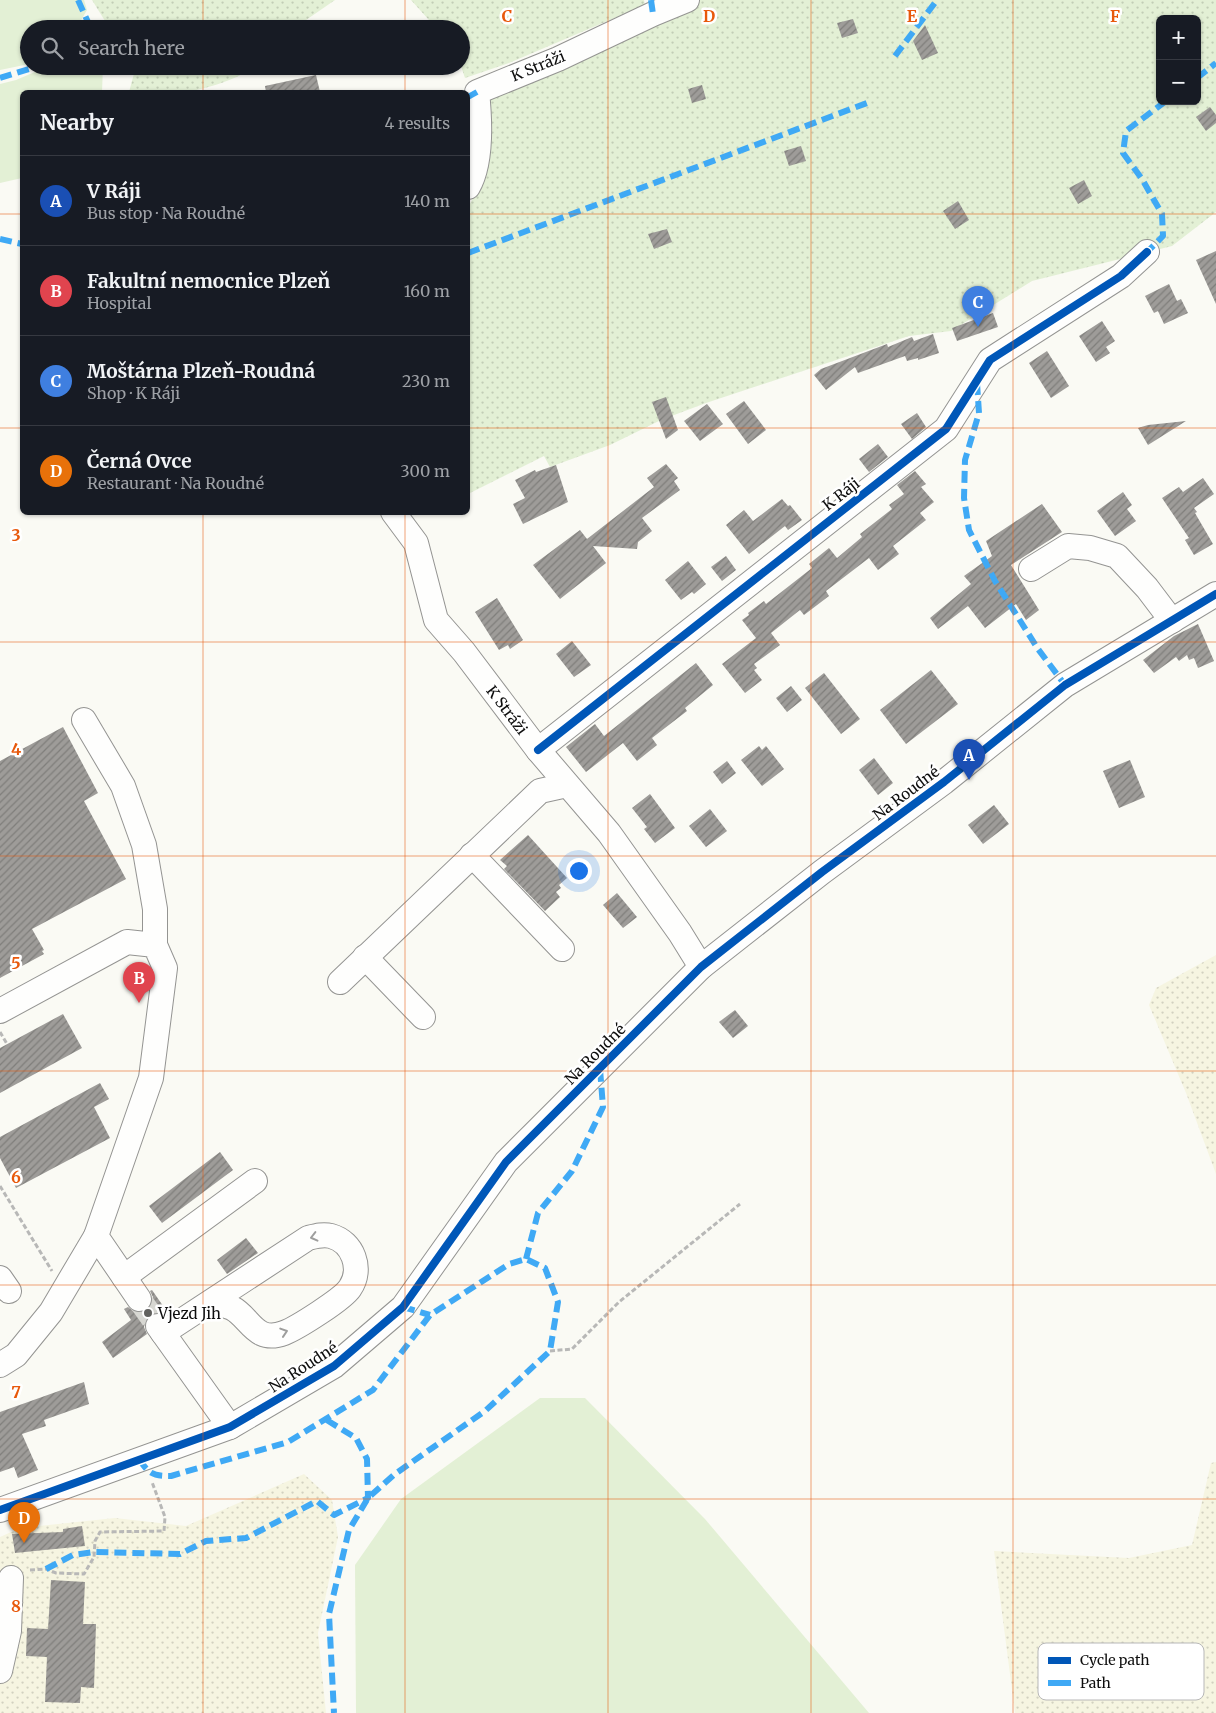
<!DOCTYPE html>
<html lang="en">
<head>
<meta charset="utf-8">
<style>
  :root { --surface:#171b24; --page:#242831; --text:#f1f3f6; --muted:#9ea1a6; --line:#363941; --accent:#0f766e }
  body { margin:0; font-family:Merriweather,serif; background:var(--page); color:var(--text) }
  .controls { position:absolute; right:15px; top:15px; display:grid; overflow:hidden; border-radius:8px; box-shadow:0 1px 4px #0004 }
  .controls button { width:45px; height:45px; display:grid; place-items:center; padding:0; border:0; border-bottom:1px solid var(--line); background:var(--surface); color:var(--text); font:25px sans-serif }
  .you { position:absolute; left:578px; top:870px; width:18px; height:18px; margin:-12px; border:4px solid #fff; border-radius:50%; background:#1a73e8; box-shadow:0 0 0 8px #1a73e833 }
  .badge { display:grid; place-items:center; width:32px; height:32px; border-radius:50%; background:var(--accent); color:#fff; font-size:16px; font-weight:700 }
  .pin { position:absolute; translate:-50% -41px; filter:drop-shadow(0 1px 2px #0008) }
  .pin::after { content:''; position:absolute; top:26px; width:18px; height:15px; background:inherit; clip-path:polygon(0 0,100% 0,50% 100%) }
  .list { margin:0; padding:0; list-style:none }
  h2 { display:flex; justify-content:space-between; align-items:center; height:65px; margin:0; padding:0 20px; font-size:21px }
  h2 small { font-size:16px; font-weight:400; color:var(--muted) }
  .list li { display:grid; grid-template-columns:32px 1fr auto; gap:15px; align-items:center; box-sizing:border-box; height:90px; padding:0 20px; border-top:1px solid var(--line) }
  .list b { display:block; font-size:19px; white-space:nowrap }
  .list p { margin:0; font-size:16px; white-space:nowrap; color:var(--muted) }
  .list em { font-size:16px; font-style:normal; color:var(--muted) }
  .icon { flex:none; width:28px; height:28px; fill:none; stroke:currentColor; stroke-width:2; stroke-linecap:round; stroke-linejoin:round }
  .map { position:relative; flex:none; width:1216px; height:1713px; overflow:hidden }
  .search { position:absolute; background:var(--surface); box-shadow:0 1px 4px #0004; left:20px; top:20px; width:450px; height:55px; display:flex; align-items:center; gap:12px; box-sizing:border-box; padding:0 18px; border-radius:28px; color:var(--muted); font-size:19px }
  .panel { position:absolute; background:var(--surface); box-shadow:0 1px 4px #0004; left:20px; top:90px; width:450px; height:425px; border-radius:8px }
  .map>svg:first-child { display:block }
</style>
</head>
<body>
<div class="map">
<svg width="1216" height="1713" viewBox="0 0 1216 1713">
  <defs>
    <pattern id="farmland-dots" width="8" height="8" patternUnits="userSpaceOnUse" patternTransform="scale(1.25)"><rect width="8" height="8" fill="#f6f5e1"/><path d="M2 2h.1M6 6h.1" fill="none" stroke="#d2d1c0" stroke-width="1.8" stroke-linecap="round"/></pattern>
    <pattern id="garden-dots" width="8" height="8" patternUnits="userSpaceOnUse" patternTransform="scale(1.25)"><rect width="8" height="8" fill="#e3f0d5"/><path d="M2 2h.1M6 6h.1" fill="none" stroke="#c2cdb6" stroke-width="1.8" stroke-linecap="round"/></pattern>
    <pattern id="building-hatch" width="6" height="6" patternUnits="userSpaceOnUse" patternTransform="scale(1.25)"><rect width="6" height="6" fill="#9e9c99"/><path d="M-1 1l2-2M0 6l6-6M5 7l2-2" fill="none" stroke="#7f7e7b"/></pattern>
  </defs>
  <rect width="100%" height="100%" fill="#fafaf4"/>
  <g fill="url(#farmland-dots)">
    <path d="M1216,955V1174L1186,1093L1149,1005L1156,988Z"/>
    <path d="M1216,1462V1713H1015L994,1551L1129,1558L1192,1545L1211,1463Z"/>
    <path d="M304,1474L332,1500L338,1537L318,1633L326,1713H0V1537L20,1528L115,1518L186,1526Z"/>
  </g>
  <g fill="#e3f0d5">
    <path d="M0,0H84L87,10L76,29H29V64L0,70Z"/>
    <path d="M49,66H103L102,92H22V178L0,183V84L16,80Z"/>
    <path d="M540,1398H585L705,1519L869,1713H356L355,1565L401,1499Z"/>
  </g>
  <g fill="url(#garden-dots)" fill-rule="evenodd">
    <path d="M92,0H335L293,29H110Z"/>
    <path d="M411,0H644L645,5L509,63L465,78L461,66V29H437Z"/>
    <path d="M700,0H1216V212L1172,246L1032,281L951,331L909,336L706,403L661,420L610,445L550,467L544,456L468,494V207L485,178L487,106L492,93L673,10ZM1160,19H1197V101H1160Z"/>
    <path d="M133,66H253C244,78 199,91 184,92C166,95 147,93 129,92L135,70Z"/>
  </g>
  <g fill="url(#building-hatch)">
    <path d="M853,19L858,33L842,38L837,23Z"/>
    <path d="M925,25L938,53L922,60L913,41Z"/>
    <path d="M316,75L320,92H266L265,86Z"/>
    <path d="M702,85L706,99L692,103L688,89Z"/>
    <path d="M1210,107L1216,115V123L1206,131L1196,117Z"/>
    <path d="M801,146L806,161L789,166L784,151Z"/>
    <path d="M1084,180L1092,196L1078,204L1069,188Z"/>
    <path d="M958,201L969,220L955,229L943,211Z"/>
    <path d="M667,229L672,242L654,249L648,234Z"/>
    <path d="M1216,251V304L1196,260Z"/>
    <path d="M1169,284L1177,301L1181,299L1188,313L1164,324L1158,311L1154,313L1145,296Z"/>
    <path d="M993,313L998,327L957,341L952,328Z"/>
    <path d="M1102,321L1115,341L1106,347L1110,353L1096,362L1079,336Z"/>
    <path d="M933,334L939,353L918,360V358L907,361L905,356L858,373L855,367L826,390L814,375L821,369L887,344L888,347L912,337L914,341Z"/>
    <path d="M1047,351L1069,386L1051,398L1029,363Z"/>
    <path d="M666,397L678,430L666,439L652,402Z"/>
    <path d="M744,401L766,430L748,444L726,414Z"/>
    <path d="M707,404L723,424L700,441L684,421Z"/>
    <path d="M917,413L926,427L912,439L901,424Z"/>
    <path d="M1186,421L1148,445L1138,428L1148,425Z"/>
    <path d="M878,444L888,457L869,472L859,459Z"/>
    <path d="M666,464L678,478L674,481L680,490L642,518L652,531L638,542L637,549L593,546L606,563L560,599L533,565L580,530L587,539L654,487L647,478Z"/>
    <path d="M556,465L568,502L523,524L513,504L525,498L515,480L535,470L536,472Z"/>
    <path d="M915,471L926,484L921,487L934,502L920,513L926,520L893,546L899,554L878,570L869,558L826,591L829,596L804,615L800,610L771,633L780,645L754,664L757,668L754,670L762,680L745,693L722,664L756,638L742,620L749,615L748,613L764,601L766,604L812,568L809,564L829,548L837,558L862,537L860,534L892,509L889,505L904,494L897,485Z"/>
    <path d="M1203,478L1214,494L1194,508L1197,512L1195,513L1213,544L1194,555L1185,540L1189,538L1162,498L1179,487L1183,492Z"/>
    <path d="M1123,492L1132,505L1127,509L1136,521L1115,536L1097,511Z"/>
    <path d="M782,499L788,506L790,505L802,520L788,530L785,526L749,554L726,525L744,510L753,521Z"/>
    <path d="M1042,504L1062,532L1011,565L1039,610L1026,620L1016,604L985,628L968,606L938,629L930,618L971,584L964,576L992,556L986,541Z"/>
    <path d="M726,556L736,570L722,581L711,567Z"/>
    <path d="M688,561L706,584L694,594L692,592L681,600L665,580Z"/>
    <path d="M497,598L523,640L510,649L508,645L499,650L475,612Z"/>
    <path d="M1198,624L1214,661L1198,668L1194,658L1189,660L1187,655L1179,661L1176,657L1154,673L1143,660L1174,636Z"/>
    <path d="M572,641L591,665L574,677L556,654Z"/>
    <path d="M696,663L713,685L685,708L687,711L652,738L657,745L637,761L623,743L586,772L566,747L595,724L604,736Z"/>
    <path d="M931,670L958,704L906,744L880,710Z"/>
    <path d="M824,673L860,719L841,734L805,688Z"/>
    <path d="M791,686L802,700L787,712L776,698Z"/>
    <path d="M63,727L98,793L84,801L126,879L32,929L44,950L42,951L44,954L0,978V761Z"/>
    <path d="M759,746L762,750L766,746L784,769L762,786L741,760Z"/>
    <path d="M874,758L893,783L878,795L859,770Z"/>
    <path d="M1130,760L1145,797L1119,808L1103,771Z"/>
    <path d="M727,761L736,773L722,784L713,772Z"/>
    <path d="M650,794L675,828L655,843L644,829L647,827L632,808Z"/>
    <path d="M994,805L1009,824L983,844L968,825Z"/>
    <path d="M710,809L727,831L706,847L689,826Z"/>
    <path d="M528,835L567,878L559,885L561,888L556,892L560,897L545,911L504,869L507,866L500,860Z"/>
    <path d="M617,893L637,917L623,928L603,905Z"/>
    <path d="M735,1010L748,1026L733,1038L719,1022Z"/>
    <path d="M63,1014L82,1048L0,1093V1048Z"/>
    <path d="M100,1083L109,1099L94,1107L110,1138L16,1188L0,1158V1137Z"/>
    <path d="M220,1152L233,1170L162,1223L149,1206Z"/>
    <path d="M246,1238L258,1253L227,1274L217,1260Z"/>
    <path d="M152,1290L168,1313L166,1315L156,1312L150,1315L146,1320L144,1327L147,1334L113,1358L102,1342L131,1320L124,1309L128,1307L133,1311L140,1313L147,1310L152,1304L153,1297L150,1291Z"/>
    <path d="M84,1382L89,1404L44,1420L46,1426L22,1434L38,1470L18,1478L14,1467L0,1472V1412Z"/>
    <path d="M82,1526L85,1546L15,1553L12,1534L63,1532V1529Z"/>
    <path d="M51,1580L85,1582L83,1624H96L94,1688L81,1687L80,1703L45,1702L47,1657L26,1656L27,1628L48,1629Z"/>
  </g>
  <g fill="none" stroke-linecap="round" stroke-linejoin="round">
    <path stroke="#d7d7d2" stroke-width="24" stroke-dasharray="24 12" stroke-linecap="butt" d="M139,1299L158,1326"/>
    <defs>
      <g id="minor">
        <path d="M468,187C482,163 480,120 477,92L558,59L653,14L687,0"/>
        <path d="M393,512L416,543L436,620L464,652L538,750L609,833L680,933L701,967"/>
        <path d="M1031,569L1068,546L1090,548L1117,556L1147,588L1172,621"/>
        <path d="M84,720L123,786L144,845L155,909V945"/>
        <path d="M538,750L946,429L990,360L1121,276L1147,252"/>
        <path d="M472,855L562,949"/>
        <path d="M365,957L423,1017"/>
        <path d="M340,982L540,791L567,785"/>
        <path d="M0,1011L127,942L155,945L165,968L151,1078L96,1236L139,1299"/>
        <path d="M124,1277L255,1181"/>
        <path d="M0,1278L9,1291"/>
        <path d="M158,1326L230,1427"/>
        <path d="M163,1333L308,1238C316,1236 323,1234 331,1236C353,1242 363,1269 350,1288C343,1299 297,1328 284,1333C255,1344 250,1317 232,1308C222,1303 213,1304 203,1307"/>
        <path d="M0,1365L16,1355L51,1312L96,1236"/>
        <path d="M0,1510L230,1427L334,1366L403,1307L506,1162L701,967L822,872L944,782L1065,685L1216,594"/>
        <path d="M0,1671L9,1631L11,1578"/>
      </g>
    </defs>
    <use href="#minor" stroke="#949492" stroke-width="26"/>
    <g stroke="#b8b8b7" stroke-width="3" stroke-dasharray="5 2.5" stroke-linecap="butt">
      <path d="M0,1032L7,1044"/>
      <path d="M0,1186L52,1271"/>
      <path d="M550,1351L572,1349L619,1302L740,1204"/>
      <path d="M30,1570L46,1569L56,1573L84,1574L94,1557L95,1541L100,1532L164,1531L165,1517L152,1482"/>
    </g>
    <use href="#minor" stroke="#fefefd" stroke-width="24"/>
    <g stroke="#3fa9f5" stroke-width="6" stroke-dasharray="12 6" stroke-linecap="butt">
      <path d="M78,0L88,22L83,29"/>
      <path d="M651,0L653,14"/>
      <path d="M895,56L937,0"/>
      <path d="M0,78L39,66"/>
      <path d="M1197,78L1216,63"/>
      <path d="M468,97L477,92"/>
      <path d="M0,239L22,244"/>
      <path d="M468,253L867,103"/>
      <path d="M1145,254L1163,236L1162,214L1142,179L1123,153L1126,131L1166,101"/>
      <path d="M977,383L979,413L965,460L964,498L969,530L995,581L1038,649L1065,685"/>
      <path d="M526,1259L538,1213L572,1171L603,1107L600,1069"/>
      <path d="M403,1307L430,1315"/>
      <path d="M139,1459C149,1474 153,1476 171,1476L288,1442L373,1390L430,1315L509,1264L526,1259L545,1268L558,1302L550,1351L485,1411L395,1474L368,1498L349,1530L329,1614L334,1713"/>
      <path d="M46,1569L73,1555L94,1552L180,1554L206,1541L246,1538L317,1501L334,1515L368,1498L367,1459L356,1438L325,1419"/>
    </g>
    <defs>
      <g id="cycleway">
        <path d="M538,750L946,429L990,360L1121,276L1147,252"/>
        <path d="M0,1510L230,1427L334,1366L403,1307L506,1162L701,967L822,872L944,782L1065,685L1216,594"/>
      </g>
    </defs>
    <use href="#cycleway" stroke="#fff" stroke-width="11"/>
    <use href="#cycleway" stroke="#0057b8" stroke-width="8"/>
  </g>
  <defs><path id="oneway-chevron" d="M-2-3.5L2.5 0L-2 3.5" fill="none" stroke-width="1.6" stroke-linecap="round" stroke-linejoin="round" transform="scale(1.25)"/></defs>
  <g stroke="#9e9e9d">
    <use href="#oneway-chevron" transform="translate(314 1237) rotate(166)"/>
    <use href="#oneway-chevron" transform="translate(284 1332) rotate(-18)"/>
  </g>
  <path fill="none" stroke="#e8590c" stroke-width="1" stroke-opacity="0.55" d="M203,0V29M405,0V29M608,0V1713M811,0V1713M1013,0V1713M203,66V92M405,66V92M0,214H22M468,214H1216M0,428H22M468,428H1216M203,512V1713M405,512V1713M0,642H1216M0,856H1216M0,1071H1216M0,1285H1216M0,1499H1216"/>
  <circle fill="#61615e" stroke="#fff" stroke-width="2" cx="148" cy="1313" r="5"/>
  <g text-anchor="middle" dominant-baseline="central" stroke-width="5" stroke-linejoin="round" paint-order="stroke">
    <g font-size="15" fill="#0e0e0e" stroke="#fff">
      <text transform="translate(538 66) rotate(-22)">K Stráži</text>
      <text transform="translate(841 494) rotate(-38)">K Ráji</text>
      <text transform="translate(507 710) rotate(53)">K Stráži</text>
      <text transform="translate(906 793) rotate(-37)">Na Roudné</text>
      <text transform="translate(595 1054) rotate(-45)">Na Roudné</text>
      <text transform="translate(303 1367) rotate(-33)">Na Roudné</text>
    </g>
    <g font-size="15" fill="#0e0e0e" stroke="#fff" text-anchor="start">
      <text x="158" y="1313">Vjezd Jih</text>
    </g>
  </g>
  <rect x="1038" y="1643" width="166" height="57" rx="8" fill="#fff" stroke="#b7b7b7" stroke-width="1"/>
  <rect x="1048" y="1657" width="23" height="7" fill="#0057b8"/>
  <rect x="1048" y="1680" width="23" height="6" fill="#3fa9f5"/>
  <g font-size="14" fill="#0e0e0e">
    <text x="1080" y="1665">Cycle path</text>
    <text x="1080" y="1688">Path</text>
  </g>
  <g font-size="16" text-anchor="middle" font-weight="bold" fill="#e8590c" stroke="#fff" stroke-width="5" stroke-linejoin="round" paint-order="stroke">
    <text x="507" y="22">C</text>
    <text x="709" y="22">D</text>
    <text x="912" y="22">E</text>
    <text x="1115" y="22">F</text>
    <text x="16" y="541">3</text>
    <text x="16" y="755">4</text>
    <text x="16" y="969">5</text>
    <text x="16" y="1183">6</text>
    <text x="16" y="1398">7</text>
    <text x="16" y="1612">8</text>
  </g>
</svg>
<div class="controls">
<button>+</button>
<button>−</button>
</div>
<div class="you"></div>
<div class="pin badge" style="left:969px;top:780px;background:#1a4fb4">A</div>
<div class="pin badge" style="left:139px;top:1003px;background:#e0444e">B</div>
<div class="pin badge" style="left:978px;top:327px;background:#3f7fe0">C</div>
<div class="pin badge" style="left:24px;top:1543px;background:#e8710a">D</div>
<div class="search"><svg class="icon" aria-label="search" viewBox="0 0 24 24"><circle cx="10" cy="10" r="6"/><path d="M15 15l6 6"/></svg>Search here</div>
<section class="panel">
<h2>Nearby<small>4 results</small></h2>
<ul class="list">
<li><span class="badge" style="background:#1a4fb4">A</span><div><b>V Ráji</b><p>Bus stop · Na Roudné</p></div><em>140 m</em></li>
<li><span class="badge" style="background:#e0444e">B</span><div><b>Fakultní nemocnice Plzeň</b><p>Hospital</p></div><em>160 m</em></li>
<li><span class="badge" style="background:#3f7fe0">C</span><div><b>Moštárna Plzeň-Roudná</b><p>Shop · K Ráji</p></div><em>230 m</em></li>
<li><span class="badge" style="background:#e8710a">D</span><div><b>Černá Ovce</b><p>Restaurant · Na Roudné</p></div><em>300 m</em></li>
</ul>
</section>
</div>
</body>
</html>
